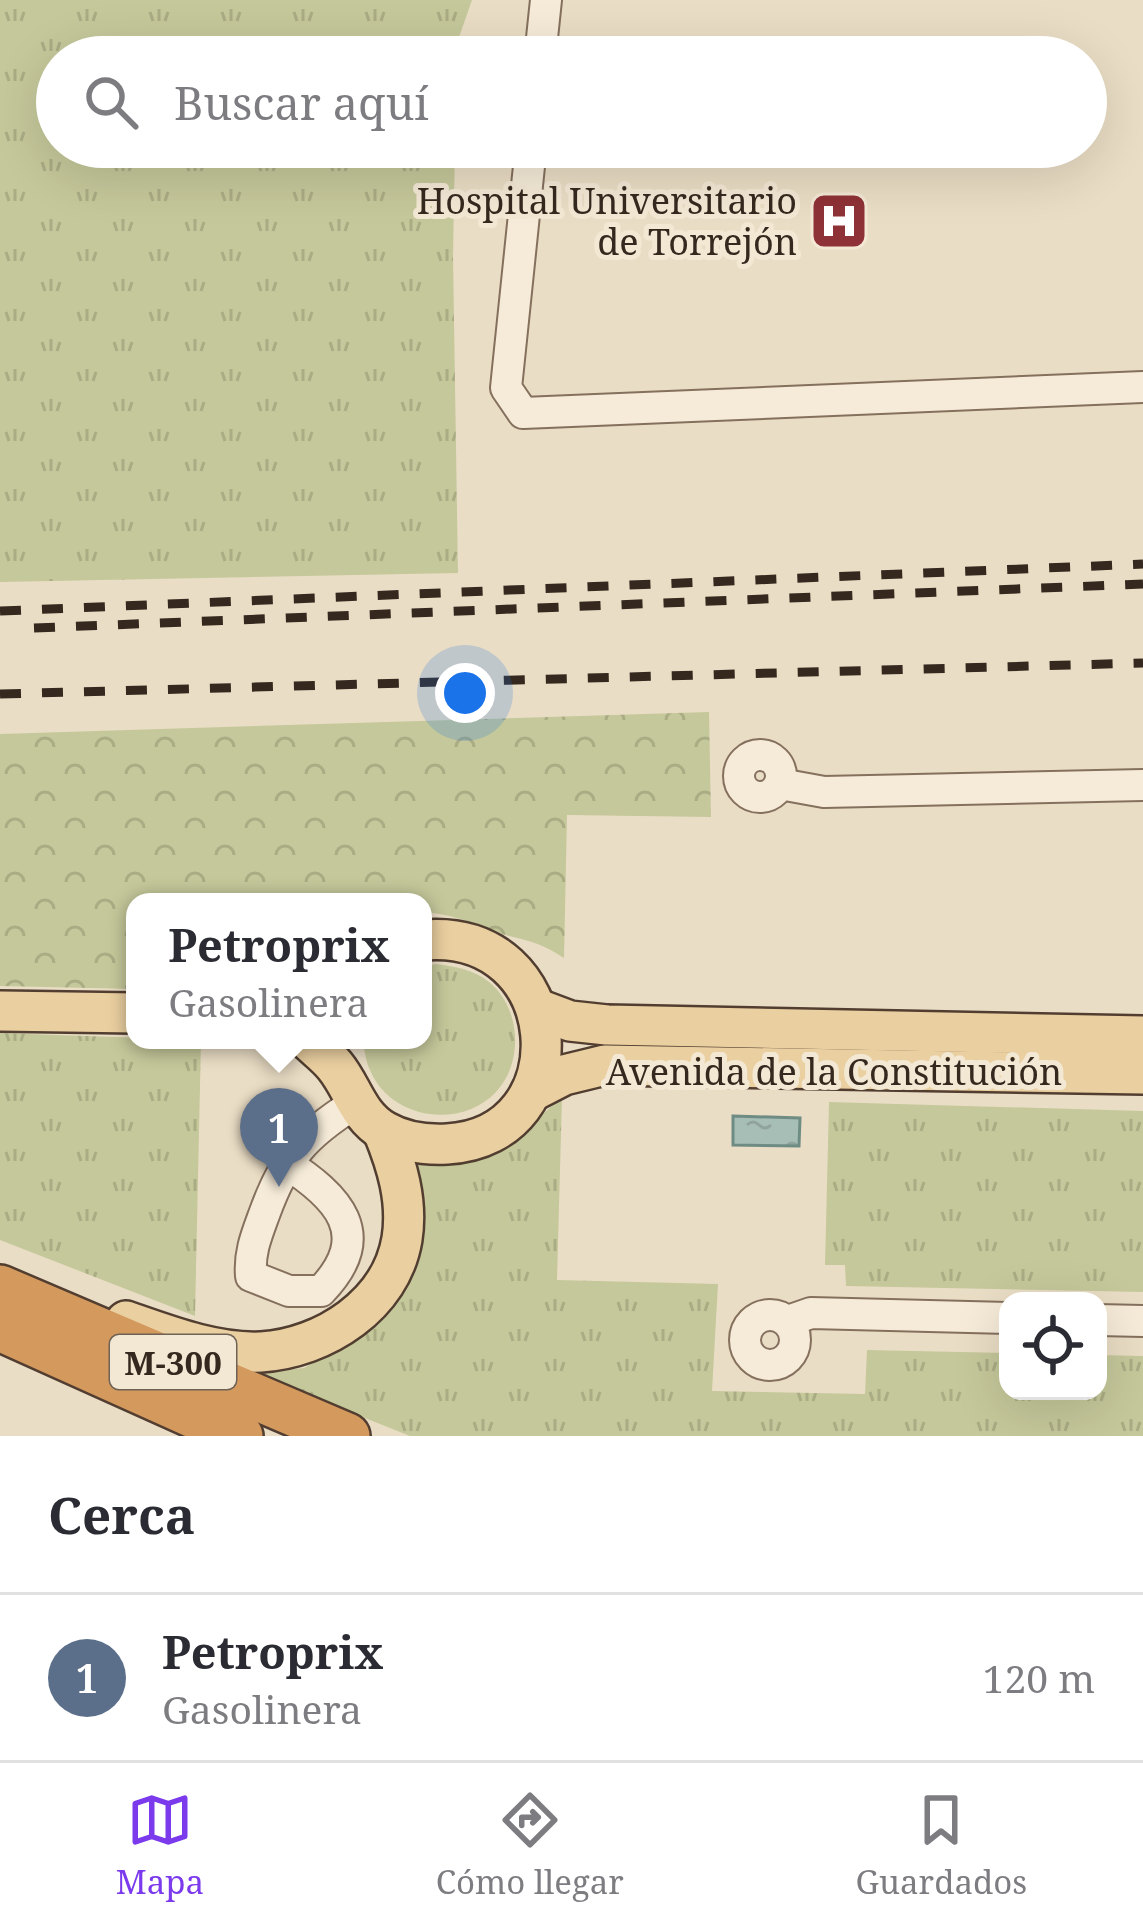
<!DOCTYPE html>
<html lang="es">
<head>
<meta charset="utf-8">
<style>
  :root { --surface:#fff; --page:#f2f2f3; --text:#2b2b33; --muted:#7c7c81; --line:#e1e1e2; --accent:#7c3aed }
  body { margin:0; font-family:"Noto Serif",serif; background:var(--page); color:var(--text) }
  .controls { position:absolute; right:36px; bottom:36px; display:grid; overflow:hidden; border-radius:24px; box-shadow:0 12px 48px #0002 }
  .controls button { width:108px; height:108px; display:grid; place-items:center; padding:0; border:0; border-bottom:3px solid var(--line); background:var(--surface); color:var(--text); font:60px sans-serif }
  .you { position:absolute; left:465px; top:693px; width:42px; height:42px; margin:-30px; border:9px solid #fff; border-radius:50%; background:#1a73e8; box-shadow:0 0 0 18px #1a73e833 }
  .badge { display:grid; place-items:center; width:78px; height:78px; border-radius:50%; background:var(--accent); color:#fff; font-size:39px; font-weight:700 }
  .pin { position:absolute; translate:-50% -99px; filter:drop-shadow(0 3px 6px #0008) }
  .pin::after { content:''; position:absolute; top:63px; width:42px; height:36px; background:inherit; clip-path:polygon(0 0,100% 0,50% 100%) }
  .popup { position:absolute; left:126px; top:893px; width:306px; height:156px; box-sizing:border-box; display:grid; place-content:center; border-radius:24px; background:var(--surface); filter:drop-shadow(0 3px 9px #0005); font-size:39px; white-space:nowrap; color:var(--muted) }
  .popup b { font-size:45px; color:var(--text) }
  .popup::after { content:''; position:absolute; left:50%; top:100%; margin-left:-24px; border:24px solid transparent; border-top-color:var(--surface) }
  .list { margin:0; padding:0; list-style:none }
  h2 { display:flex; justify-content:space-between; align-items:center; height:156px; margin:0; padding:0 48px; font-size:51px }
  h2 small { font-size:39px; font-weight:400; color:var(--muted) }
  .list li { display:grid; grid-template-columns:78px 1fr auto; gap:36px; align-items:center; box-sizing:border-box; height:168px; padding:0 48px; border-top:3px solid var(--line) }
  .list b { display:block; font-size:45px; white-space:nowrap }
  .list p { margin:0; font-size:39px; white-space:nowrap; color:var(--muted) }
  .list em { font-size:39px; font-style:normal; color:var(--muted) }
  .icon { flex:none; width:66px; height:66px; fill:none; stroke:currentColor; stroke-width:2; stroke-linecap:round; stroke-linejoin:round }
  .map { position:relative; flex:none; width:1143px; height:1436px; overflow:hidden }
  .search { position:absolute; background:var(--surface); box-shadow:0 12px 48px #0002; left:36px; right:36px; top:36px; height:132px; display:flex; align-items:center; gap:30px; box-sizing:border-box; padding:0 42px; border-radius:66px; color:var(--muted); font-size:45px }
  .sheet { height:324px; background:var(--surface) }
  nav { display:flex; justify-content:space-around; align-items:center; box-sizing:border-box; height:168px; border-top:3px solid var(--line); background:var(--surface); font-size:33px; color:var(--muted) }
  nav a { display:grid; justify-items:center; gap:6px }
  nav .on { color:var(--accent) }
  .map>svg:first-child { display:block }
</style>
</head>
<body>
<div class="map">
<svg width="1143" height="1436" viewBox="0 0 1143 1436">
  <defs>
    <pattern id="grass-tufts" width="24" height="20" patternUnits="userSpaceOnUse" patternTransform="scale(3)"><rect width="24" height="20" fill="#c5c89a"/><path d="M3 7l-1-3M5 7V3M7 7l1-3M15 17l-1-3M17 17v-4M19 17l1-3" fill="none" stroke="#aaac84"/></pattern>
    <pattern id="forest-crowns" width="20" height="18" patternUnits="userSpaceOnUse" patternTransform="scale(3)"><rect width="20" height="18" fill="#c5c89a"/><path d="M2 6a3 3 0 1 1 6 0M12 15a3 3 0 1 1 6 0" fill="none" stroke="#aaac84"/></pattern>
    <pattern id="water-ripples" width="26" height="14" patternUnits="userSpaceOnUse" patternTransform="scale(3)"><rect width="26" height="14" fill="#a7beb6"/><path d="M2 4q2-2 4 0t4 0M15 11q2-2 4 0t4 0" fill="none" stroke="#90a39c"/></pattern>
  </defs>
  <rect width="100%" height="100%" fill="#eaddc5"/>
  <g fill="url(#grass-tufts)">
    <path d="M0,0H472L457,43V57H57V147H455L453,256L458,573L0,582Z"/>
    <path d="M436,964C456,967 473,969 489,982C521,1008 524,1062 496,1092C460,1130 390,1119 370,1070C366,1062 365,1052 363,1043L423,1040V967Z"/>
    <path d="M0,1033L201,1040L195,1316L0,1240Z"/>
    <path d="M562,1097L557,1280L718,1284L712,1391L865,1394L867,1350L1008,1353V1391H1098V1355L1143,1356V1436H410L252,1373L304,1368L378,1325L406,1281L412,1164C493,1166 504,1148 562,1097Z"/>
    <path d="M829,1102L1143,1111V1292L846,1286L845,1265H825Z"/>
  </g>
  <path fill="url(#forest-crowns)" d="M709,712L711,817L567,815L564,958C542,944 534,942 509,936C476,927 461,915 423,912V902H135V989L0,986V734Z"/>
  <path fill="url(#water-ripples)" stroke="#6e8c83" stroke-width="3" d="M733,1116L800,1118L799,1146L733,1145Z"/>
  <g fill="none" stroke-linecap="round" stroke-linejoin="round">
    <defs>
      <g id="minor">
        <path d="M540,57L546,0"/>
        <path d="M531,147L506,388L523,413L1143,387"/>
        <circle cx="760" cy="776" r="21"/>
        <path d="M780,784L824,792L1143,785"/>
        <path d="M284,1162C339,1197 375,1235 321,1291H289L251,1276C249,1252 257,1234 265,1212C285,1157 305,1135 354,1104"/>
        <circle cx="770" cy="1340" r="25"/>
        <path d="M1098,1320L1143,1321"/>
        <path d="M788,1321L811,1313L1008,1318"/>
      </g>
      <g id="major">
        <path d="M538,1009L570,1021L607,1025L1143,1036"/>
        <path d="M0,1011L135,1013"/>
        <path d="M308,1040C316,1048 327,1056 335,1066C353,1088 357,1115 384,1131C403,1142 426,1145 447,1144C583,1137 569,927 423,940"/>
        <path d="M531,1092L564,1075L605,1065L1143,1074"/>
        <path d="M126,1321C169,1336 216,1354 261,1352C324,1348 391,1305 402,1239C408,1201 397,1165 383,1131"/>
      </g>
      <g id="highway">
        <path d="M0,1288L347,1436"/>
        <path d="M0,1328L240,1436"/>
      </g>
    </defs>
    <use href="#minor" stroke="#84705d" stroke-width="34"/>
    <use href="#major" stroke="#523e31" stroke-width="44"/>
    <use href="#highway" stroke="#523e31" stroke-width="50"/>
    <use href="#minor" stroke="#f6ebd8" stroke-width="30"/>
    <use href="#major" stroke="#eacfa0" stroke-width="39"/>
    <use href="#highway" stroke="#d3995d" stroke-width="45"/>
    <g stroke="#35291f" stroke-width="9" stroke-dasharray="21 21" stroke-linecap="butt">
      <path d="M0,611L1143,564"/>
      <path d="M34,628L1143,584"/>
      <path d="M0,694L1143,663"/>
    </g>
  </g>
  <defs>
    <symbol id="hospital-square" viewBox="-11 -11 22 22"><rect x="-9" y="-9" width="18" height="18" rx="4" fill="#8e3237" stroke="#f3e8d4"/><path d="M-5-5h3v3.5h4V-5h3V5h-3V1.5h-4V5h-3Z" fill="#fff"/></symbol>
  </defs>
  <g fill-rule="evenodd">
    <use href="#hospital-square" x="806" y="188" width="66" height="66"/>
  </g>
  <g text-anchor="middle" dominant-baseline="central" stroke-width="10" stroke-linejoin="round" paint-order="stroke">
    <rect fill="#f3e8d4" stroke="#6e6255" stroke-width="3" x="110" y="1335" width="126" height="54" rx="9"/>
    <g font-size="33" font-weight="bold" fill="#35291f">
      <text x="173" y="1362">M-300</text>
    </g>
    <g font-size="36" fill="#35291f" stroke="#f3e8d4" text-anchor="end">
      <text x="797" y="200">Hospital Universitario<tspan x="797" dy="41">de Torrejón</tspan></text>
    </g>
    <g font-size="36" fill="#35291f" stroke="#f3e8d4">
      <text x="834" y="1071">Avenida de la Constitución</text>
    </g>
  </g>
</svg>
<div class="controls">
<button><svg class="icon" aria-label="locate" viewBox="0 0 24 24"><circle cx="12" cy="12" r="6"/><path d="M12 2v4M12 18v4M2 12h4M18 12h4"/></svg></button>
</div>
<div class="you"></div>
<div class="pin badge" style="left:279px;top:1187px;background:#5c6f8a">1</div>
<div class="popup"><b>Petroprix</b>Gasolinera</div>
<div class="search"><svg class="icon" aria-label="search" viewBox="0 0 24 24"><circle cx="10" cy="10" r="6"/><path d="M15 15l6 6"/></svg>Buscar aquí</div>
</div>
<section class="sheet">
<h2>Cerca<small></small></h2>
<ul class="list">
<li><span class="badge" style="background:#5c6f8a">1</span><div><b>Petroprix</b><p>Gasolinera</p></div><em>120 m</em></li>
</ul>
</section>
<nav>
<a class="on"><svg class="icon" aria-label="map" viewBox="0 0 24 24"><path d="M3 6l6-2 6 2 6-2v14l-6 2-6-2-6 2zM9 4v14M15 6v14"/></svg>Mapa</a>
<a><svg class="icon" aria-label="directions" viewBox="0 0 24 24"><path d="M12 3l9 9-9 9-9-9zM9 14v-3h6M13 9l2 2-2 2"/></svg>Cómo llegar</a>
<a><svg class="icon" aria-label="saved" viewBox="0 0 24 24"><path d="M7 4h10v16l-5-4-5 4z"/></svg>Guardados</a>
</nav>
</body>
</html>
